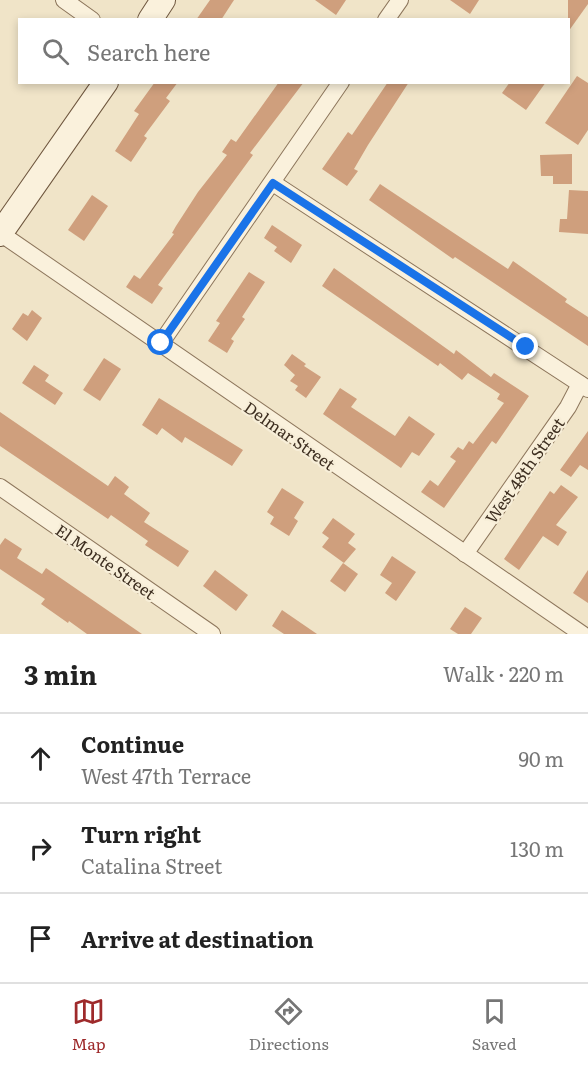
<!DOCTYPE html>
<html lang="en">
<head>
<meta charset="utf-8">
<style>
  :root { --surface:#fff; --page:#f6f6f6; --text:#222; --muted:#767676; --line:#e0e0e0; --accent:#9e2a2b }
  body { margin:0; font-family:Literata,serif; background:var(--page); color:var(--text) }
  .stop { position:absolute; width:18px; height:18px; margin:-14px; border:4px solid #1a73e8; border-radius:50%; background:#fff }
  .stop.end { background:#1a73e8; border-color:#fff; box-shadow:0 2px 6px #0008 }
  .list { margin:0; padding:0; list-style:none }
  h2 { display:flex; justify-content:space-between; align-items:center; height:78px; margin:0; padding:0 24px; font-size:26px }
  h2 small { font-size:20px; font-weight:400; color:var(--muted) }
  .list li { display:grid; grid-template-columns:39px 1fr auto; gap:18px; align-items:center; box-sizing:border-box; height:90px; padding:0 24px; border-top:2px solid var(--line) }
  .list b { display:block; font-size:22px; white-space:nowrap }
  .list p { margin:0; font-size:20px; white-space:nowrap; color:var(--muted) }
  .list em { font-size:20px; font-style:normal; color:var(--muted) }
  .icon { flex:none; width:33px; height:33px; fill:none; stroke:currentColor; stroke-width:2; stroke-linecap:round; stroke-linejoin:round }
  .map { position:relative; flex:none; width:588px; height:634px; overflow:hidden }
  .search { position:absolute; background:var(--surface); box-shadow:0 3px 9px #0003; left:18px; right:18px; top:18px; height:66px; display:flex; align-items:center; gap:15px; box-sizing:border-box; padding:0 21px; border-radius:0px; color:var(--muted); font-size:22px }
  .sheet { height:348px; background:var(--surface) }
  nav { display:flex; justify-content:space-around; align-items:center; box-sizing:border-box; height:84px; border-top:2px solid var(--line); background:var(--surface); font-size:16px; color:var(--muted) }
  nav a { display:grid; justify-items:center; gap:3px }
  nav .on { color:var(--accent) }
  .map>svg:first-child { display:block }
</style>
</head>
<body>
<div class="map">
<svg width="588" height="634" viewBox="0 0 588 634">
  <rect width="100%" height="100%" fill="#f0e4c8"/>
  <g fill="#cf9f7d">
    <path d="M210,0H234L221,20H196Z"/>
    <path d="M315,0H346L336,15Z"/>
    <path d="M450,0H479L470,14Z"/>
    <path d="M568,0H588V4L568,32Z"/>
    <path d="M577,76L588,83V130L578,145L545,123Z"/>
    <path d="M155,82H178L166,98L170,101L144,136L147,138L131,162L115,151L139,114L134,111Z"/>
    <path d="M279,82H304L250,153L253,155L158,285L163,288L152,304L126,287L134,275L140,279L174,234L172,233L176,226L198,192L227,155L222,152L231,139L236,142Z"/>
    <path d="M388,82H409L368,145L354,169L358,171L347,186L322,169L348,132L352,135Z"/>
    <path d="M510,82H546L526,110L502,93Z"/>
    <path d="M572,154V184H553V176H541L540,155Z"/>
    <path d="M380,184L508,269L513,261L567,299L565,302L588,317V346L455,257L453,259L369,200Z"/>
    <path d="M569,190L588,191V234L559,232L560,219H567Z"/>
    <path d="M92,195L108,206L84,241L68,230Z"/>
    <path d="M272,225L302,245L291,263L274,251L277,247L264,238Z"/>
    <path d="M334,268L454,354L456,350L491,377L494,373L529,396L496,444L492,441L444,508L421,492L430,480L438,486L456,461L450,457L458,447L463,450L469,441L473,444L504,403L497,399L500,394L468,373L462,380L440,363L438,366L322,286Z"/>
    <path d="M249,272L265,282L242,317L245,319L231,339L234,341L227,353L208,341L220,323L216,321Z"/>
    <path d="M32,310L42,318L27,341L12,329L23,313L28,316Z"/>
    <path d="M292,354L306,364L304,366L321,377L306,398L295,390L298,386L290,381L295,375L284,365Z"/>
    <path d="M104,358L121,369L100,401L83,390Z"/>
    <path d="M34,365L49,375L45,381L63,393L55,405L22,383Z"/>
    <path d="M340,388L357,399L351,407L395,436L409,416L435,434L419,456L412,452L401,468L323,414Z"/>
    <path d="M159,398L243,450L232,466L185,437L182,443L162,428L157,435L142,425Z"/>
    <path d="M0,412L108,486L115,476L129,487L124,494L150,513L144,522L189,551L178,567L145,545L148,541L111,515L108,519L0,446Z"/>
    <path d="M588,431V470L580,465L571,477L560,470Z"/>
    <path d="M561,485L578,497L556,525L567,532L558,546L543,536L519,570L504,559L550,491L554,494Z"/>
    <path d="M282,488L304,502L294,518L298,521L289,536L270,524L274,517L267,512Z"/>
    <path d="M333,518L355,534L348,543L356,549L344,563L322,547L329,538L322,533Z"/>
    <path d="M5,538L22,549L17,558L42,574L46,568L142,634H87L69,621L68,623L41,604L45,599L0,569V545Z"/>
    <path d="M392,556L416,572L396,601L385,593L392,583L380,575Z"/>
    <path d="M343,563L358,574L345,592L330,581Z"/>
    <path d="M215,570L248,595L236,611L203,586Z"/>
    <path d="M588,570V603L573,593Z"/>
    <path d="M465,607L482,618L471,634H458L450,629Z"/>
    <path d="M282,610L317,634H284L272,626Z"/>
  </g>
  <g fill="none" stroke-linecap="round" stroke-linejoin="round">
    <defs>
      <g id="street">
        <path d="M64,0L92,20"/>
        <path d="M386,20L400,0"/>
        <path d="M273,183L588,389"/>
        <path d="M0,233L582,634"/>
        <path d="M161,343L341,82"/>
        <path d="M0,487L212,634"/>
        <path d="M465,554L568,407L580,384"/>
      </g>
      <g id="secondary">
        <path d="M150,20L163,0"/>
        <path d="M0,234L106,82"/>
      </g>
    </defs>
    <use href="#street" stroke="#8d765c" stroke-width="18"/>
    <use href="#secondary" stroke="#6f573f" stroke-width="26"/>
    <use href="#street" stroke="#faf1dc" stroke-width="16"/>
    <use href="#secondary" stroke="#faf1dc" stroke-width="24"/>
  </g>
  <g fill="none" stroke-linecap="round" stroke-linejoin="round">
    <path stroke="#1a73e8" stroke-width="8" d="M161,343L273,183L526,347"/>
  </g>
  <g text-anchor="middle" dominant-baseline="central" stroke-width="4.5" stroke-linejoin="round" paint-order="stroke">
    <g font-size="16" fill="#3d2e20" stroke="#f7eed8">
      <text transform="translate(290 435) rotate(35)">Delmar Street</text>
      <text transform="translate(524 470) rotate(-55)">West 48th Street</text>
      <text transform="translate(106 561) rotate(35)">El Monte Street</text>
    </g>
  </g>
</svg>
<div class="stop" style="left:161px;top:343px"></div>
<div class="stop end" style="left:526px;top:347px"></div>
<div class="search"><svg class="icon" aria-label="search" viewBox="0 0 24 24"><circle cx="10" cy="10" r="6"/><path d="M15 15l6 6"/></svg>Search here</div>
</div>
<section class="sheet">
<h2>3 min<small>Walk · 220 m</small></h2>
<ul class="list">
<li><svg class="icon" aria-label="ahead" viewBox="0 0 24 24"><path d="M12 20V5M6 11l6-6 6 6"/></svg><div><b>Continue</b><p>West 47th Terrace</p></div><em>90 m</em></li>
<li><svg class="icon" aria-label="right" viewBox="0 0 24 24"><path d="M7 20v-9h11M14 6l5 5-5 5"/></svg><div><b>Turn right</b><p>Catalina Street</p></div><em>130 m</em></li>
<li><svg class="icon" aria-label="arrive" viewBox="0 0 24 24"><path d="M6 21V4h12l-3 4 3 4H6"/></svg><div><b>Arrive at destination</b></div></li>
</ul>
</section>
<nav>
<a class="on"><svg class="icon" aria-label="map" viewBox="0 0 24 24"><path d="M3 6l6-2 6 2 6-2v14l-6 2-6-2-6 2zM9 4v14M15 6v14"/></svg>Map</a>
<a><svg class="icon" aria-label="directions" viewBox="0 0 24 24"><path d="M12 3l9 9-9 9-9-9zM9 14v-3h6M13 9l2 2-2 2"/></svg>Directions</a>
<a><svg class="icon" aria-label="saved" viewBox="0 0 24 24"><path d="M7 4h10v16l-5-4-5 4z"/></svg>Saved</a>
</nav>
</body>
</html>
